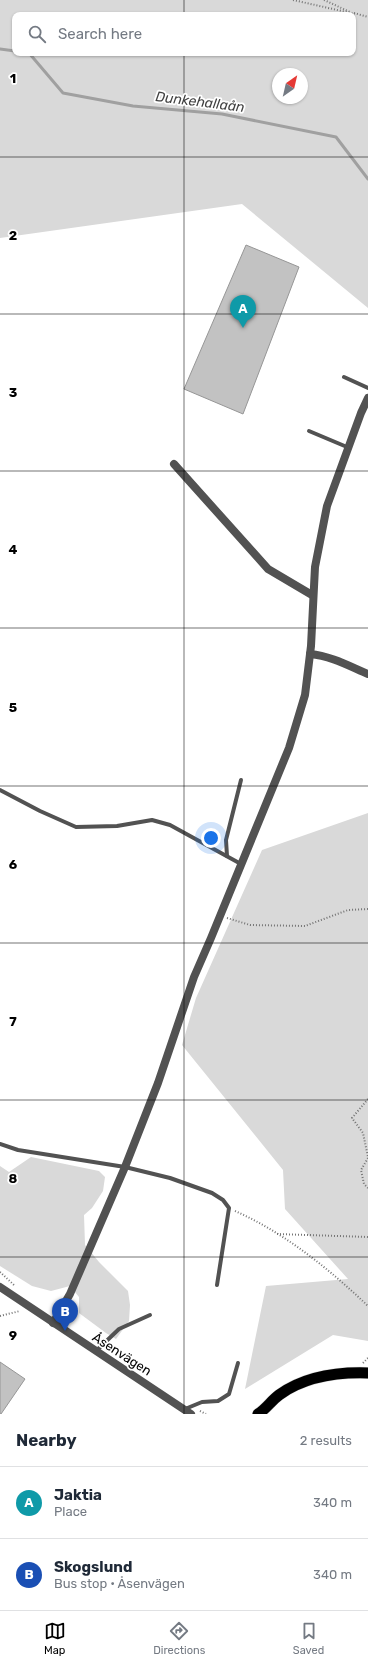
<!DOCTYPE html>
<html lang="en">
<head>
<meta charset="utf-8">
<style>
  :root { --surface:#fff; --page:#f6f6f7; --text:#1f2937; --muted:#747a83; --line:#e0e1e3; --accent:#000 }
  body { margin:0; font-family:Rubik,sans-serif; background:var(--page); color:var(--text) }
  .compass { position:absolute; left:272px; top:68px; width:36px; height:36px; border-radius:50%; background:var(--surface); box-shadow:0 1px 3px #0004; rotate:34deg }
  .you { position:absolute; left:211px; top:838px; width:14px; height:14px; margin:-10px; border:3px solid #fff; border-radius:50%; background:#1a73e8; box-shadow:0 0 0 6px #1a73e833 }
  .badge { display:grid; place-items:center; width:26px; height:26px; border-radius:50%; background:var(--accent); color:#fff; font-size:13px; font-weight:700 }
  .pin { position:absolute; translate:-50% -33px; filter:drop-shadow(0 1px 2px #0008) }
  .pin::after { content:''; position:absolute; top:21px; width:14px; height:12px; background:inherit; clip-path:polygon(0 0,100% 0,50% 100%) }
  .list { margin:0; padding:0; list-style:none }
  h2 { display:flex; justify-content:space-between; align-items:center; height:52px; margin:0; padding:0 16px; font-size:17px }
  h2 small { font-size:13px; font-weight:400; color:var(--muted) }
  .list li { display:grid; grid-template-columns:26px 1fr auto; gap:12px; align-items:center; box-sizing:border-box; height:72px; padding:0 16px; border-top:1px solid var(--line) }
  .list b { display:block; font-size:15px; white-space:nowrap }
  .list p { margin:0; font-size:13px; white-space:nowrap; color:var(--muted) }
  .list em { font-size:13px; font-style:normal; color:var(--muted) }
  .icon { flex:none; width:22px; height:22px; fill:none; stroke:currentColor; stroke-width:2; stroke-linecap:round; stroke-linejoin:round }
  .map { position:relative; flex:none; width:368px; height:1414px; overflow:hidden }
  .search { position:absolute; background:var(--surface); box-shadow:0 1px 3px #0004; left:12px; right:12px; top:12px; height:44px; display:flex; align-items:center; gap:10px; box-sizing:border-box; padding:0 14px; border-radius:8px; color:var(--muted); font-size:15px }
  .sheet { height:196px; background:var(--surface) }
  nav { display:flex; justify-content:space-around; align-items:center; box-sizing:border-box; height:56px; border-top:1px solid var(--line); background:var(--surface); font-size:11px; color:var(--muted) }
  nav a { display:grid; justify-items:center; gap:2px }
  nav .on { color:var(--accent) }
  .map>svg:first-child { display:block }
</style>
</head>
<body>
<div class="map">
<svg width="368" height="1414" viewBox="0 0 368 1414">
  <rect width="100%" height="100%" fill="#fff"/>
  <g fill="#d9d9d9" fill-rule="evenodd">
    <path d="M0,0H368V308L242,204L0,238ZM15,15H353V53H15ZM278,74H302V98H278Z"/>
    <path d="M368,813V1341L333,1335L245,1389L266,1286L348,1279L285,1209L283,1170L182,1045L196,998L262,850Z"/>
    <path d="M31,1157L99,1171L105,1177L103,1191L92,1208L84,1215L85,1245L99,1262L128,1291L130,1305L129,1321L116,1339L106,1333L79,1313V1297L70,1286L51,1291L32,1286L0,1266V1166L9,1172Z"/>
  </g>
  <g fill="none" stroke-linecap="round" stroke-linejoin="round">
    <g stroke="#a0a0a0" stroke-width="3">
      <path d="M0,49L15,51"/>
      <path d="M26,53H29L63,93L133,106L222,114L336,137L368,179"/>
    </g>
  </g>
  <g fill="#c2c2c2" stroke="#969696">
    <path d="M246,245L299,267L243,414L184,389Z"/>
    <path d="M0,1362L25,1379L1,1414H0Z"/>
  </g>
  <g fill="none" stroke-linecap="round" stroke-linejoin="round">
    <defs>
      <path id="trunk" d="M258,1414C266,1409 271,1401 279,1395C304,1377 337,1372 368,1373"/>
    </defs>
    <use href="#trunk" stroke="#dbdbdb" stroke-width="12"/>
    <g stroke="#747474" stroke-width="2" stroke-dasharray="1 2" stroke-linecap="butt">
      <path d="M293,0L355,14"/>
      <path d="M324,0L350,12"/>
      <path d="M354,13L368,17"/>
      <path d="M227,918L250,925L305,926L348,910L368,909"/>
      <path d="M368,1099L352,1118L363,1133L368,1157"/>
      <path d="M368,1158L361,1170L364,1184L368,1188"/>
      <path d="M235,1211C285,1233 329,1269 368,1306"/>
      <path d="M277,1234L368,1237"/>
      <path d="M0,1272L14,1285"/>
      <path d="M0,1316L20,1311"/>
      <path d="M363,1363L368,1358"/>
      <path d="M200,1411L206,1414"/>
    </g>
    <g stroke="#525252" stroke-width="4">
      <path d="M344,377L368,388"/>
      <path d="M309,431L347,447"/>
      <path d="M0,790L40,811L76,827L117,826L152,820L170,825L241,864"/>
      <path d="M227,856L226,840L241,780"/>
      <path d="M0,1144L18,1150L125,1167L170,1178L212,1193L223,1200L229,1208L217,1285"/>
      <path d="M96,1351L119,1329L150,1315"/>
      <path d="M185,1409L202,1402L218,1401L229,1394L238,1363"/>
    </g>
    <g stroke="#525252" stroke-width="8">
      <path d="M174,464L268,569L312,595"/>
      <path d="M310,654C331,656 349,666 368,674"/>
      <path d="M53,1323L70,1294L125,1167L158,1083L194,977L211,938L289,748L305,695L311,646L315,567L327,506L361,413L368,398"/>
    </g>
    <path stroke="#525252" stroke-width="8" d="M0,1287L191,1414"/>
    <use href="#trunk" stroke="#000" stroke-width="11"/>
  </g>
  <path fill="none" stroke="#000" stroke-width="1" stroke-opacity="0.55" d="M184,0V15M184,53V1414M0,157H368M0,314H368M0,471H368M0,628H368M0,786H368M0,943H368M0,1100H368M0,1257H368"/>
  <g text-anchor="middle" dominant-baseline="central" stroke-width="3.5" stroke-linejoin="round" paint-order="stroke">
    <g font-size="13" fill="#000" stroke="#fff">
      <text transform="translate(122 1354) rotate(33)">Åsenvägen</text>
    </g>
    <g font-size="14" font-style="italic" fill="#414141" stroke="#fff">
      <text transform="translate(200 102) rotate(7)">Dunkehallaån</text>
    </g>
  </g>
  <g font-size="13" text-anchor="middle" font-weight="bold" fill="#000" stroke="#fff" stroke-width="3.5" stroke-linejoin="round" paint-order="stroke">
    <text x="13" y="83">1</text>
    <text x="13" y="240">2</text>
    <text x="13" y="397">3</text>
    <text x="13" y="554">4</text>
    <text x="13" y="712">5</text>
    <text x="13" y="869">6</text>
    <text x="13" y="1026">7</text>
    <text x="13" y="1183">8</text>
    <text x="13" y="1340">9</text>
  </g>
</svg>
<svg class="compass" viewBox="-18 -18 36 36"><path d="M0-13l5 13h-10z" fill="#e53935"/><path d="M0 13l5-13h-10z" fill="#747a83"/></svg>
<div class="you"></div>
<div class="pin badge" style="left:243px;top:328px;background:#0f9aa8">A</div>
<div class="pin badge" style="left:65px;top:1331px;background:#1a4fb4">B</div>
<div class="search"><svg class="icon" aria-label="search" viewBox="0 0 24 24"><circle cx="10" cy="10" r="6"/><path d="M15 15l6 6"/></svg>Search here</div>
</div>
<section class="sheet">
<h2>Nearby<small>2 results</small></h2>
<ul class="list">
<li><span class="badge" style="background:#0f9aa8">A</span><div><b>Jaktia</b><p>Place</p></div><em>340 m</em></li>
<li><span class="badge" style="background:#1a4fb4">B</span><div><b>Skogslund</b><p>Bus stop · Åsenvägen</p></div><em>340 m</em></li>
</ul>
</section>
<nav>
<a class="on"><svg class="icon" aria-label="map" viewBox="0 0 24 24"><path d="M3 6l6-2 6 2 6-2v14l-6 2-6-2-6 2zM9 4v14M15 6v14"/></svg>Map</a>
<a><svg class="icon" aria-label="directions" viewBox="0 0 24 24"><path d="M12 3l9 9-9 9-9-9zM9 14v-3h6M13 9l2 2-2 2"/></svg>Directions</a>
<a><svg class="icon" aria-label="saved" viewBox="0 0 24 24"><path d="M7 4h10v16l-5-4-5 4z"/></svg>Saved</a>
</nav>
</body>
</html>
